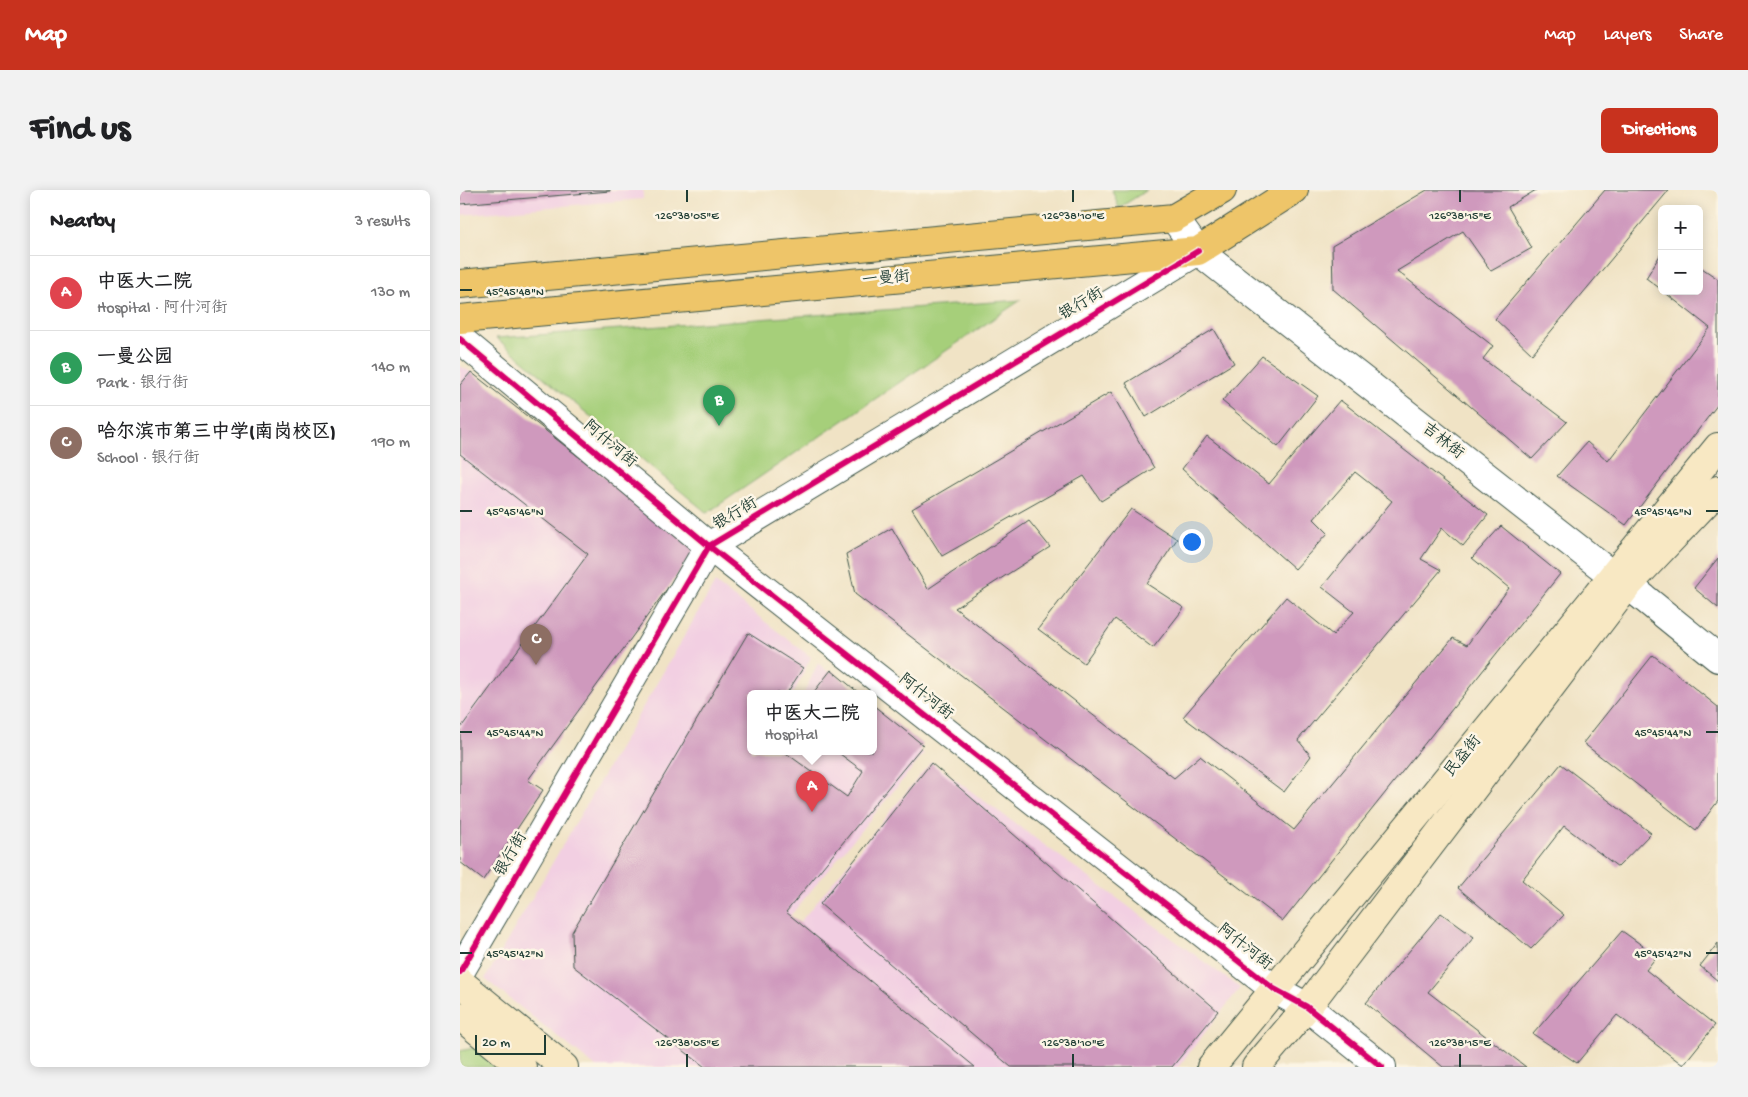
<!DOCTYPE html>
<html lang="en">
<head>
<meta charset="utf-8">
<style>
  :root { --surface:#fff; --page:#f2f2f2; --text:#202124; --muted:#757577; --line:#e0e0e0; --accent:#c8321e }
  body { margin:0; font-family:"Gochi Hand","LXGW WenKai TC",sans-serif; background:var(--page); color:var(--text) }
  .controls { position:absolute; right:15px; top:15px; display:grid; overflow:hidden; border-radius:8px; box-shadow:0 2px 12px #0003 }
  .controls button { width:45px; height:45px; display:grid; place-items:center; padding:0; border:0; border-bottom:1px solid var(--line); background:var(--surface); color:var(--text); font:25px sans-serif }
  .scale { position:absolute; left:15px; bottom:12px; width:71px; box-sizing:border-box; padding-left:5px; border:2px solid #1f3d34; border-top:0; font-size:14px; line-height:18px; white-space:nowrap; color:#1f3d34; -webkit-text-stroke:4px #fcf5e5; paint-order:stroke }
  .you { position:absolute; left:731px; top:351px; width:18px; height:18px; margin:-12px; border:4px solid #fff; border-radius:50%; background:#1a73e8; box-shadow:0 0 0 8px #1a73e833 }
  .badge { display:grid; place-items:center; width:32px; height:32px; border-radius:50%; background:var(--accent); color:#fff; font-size:16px; font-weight:700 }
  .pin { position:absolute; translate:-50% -41px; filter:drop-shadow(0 1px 2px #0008) }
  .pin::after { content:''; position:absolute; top:26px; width:18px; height:15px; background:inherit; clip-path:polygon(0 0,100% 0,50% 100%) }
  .popup { position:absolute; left:287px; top:500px; width:130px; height:65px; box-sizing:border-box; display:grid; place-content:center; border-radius:8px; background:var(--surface); filter:drop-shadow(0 1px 4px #0005); font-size:16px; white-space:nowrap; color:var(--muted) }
  .popup b { font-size:19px; color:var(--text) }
  .popup::after { content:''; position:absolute; left:50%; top:100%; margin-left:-10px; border:10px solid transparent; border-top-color:var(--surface) }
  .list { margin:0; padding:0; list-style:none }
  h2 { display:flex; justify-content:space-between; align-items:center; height:65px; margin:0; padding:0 20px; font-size:21px }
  h2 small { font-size:16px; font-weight:400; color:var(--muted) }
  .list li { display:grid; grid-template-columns:32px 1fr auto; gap:15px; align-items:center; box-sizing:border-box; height:75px; padding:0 20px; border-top:1px solid var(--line) }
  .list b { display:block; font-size:19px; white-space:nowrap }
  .list p { margin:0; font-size:16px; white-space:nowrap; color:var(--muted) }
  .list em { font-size:16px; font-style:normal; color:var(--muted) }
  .map { position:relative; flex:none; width:1258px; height:877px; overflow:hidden; border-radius:8px }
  header { display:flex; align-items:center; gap:30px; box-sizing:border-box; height:70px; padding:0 25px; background:var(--accent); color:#fff }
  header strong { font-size:24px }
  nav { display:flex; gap:28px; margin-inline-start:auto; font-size:18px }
  .intro { display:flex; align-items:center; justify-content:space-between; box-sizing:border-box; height:120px; padding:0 30px }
  h1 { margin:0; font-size:35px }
  .button { padding:12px 22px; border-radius:8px; background:var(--accent); color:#fff; font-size:18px; font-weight:700 }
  main { display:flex; gap:30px; padding:0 30px }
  aside { flex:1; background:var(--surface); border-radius:8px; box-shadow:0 2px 12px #0003 }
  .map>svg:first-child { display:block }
</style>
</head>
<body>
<header>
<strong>Map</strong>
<nav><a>Map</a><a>Layers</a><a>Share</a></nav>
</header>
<div class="intro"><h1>Find us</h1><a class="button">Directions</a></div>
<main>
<aside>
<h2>Nearby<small>3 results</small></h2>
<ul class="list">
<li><span class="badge" style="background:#e0444e">A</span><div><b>中医大二院</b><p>Hospital · 阿什河街</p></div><em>130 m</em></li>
<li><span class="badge" style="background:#2e9e5b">B</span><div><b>一曼公园</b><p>Park · 银行街</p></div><em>140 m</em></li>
<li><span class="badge" style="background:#8d6e63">C</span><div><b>哈尔滨市第三中学(南岗校区)</b><p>School · 银行街</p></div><em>190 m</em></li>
</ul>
</aside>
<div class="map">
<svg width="1258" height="877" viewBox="0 0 1258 877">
  <rect width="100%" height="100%" fill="#fcf5e5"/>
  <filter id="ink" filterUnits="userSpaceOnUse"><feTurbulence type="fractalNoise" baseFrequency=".02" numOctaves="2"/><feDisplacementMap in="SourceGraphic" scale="10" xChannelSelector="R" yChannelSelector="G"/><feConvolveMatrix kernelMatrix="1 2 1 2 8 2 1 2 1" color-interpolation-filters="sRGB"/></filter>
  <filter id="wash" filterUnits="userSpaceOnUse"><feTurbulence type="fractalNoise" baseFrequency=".0096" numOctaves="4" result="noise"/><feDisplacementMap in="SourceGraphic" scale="20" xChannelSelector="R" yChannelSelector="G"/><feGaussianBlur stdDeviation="1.12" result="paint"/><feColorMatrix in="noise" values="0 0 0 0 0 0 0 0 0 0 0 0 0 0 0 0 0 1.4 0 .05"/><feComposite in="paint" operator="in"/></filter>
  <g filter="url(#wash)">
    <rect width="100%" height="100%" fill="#f0e3c5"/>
    <g fill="#f2cfe2">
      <path d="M0,0H183V9L0,25Z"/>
      <path d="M0,176L11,182L236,359L69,590L83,600L0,672Z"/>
      <path d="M255,393L351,467L334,503H291V561H307L250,682L327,748L471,572L780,798L718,877H136L25,789Z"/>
      <path d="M358,473L393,503H344Z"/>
      <path d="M413,521L464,564L325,732L261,681L317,561H413Z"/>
    </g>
    <g fill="#a6cf7a" stroke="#628657">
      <path d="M652,0H687L659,18Z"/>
      <path d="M561,110L247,323L36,148Z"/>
      <path d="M18,857L42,877H0V861Z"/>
    </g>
    <g id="blocks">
      <g fill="#cf99bd">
        <path d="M0,0H150V1L0,14Z"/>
        <path d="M967,0H1076L1048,17L1072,58L1031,81L1003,41L937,81L1033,156L1023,169L1107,232L1072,269L873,99L872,56Z"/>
        <path d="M1145,0H1209L1072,164L1035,129Z"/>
        <path d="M1202,62V100L1186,88Z"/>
        <path d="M1239,76L1258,89V214L1166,335L1097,286L1127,252L1148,271L1250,138L1203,101H1239Z"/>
        <path d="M754,139L774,173L686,227L666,193Z"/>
        <path d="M802,166L858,206L818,257L762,211Z"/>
        <path d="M11,182L236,359L68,590L83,600L23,690L0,672V539L128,364L0,264V195Z"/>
        <path d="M651,202L694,278L641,311L624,286L482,366L452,319Z"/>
        <path d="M880,210L1028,325L1003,356L982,338L961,369L981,380L838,550L851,566L824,602L723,527L826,407L873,445L894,422L862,397L932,311L895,282L854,329L868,343L835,379L722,279L747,246L809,294Z"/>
        <path d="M671,319L717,349L687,394L724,418L693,458L655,429L624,473L578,439Z"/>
        <path d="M569,331L590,357L495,418L714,588L740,566L834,640L993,448L1007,455L1049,398L1012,368L1041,336L1100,384L823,731L395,404L386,364L432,338L468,399Z"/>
        <path d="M1258,368V418L1234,398Z"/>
        <path d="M288,443L343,478L327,503H291V561H323L387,607L403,581L376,561H413V515L463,555L326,722L515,877H245L113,776L112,742Z"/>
        <path d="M1193,465L1258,517V611L1236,640L1123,553Z"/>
        <path d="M371,480L399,503H353Z"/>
        <path d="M471,573L758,821L712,877H551L360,714Z"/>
        <path d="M1101,574L1191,643L1158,677L1104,636L1062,690L1104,725L1071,759L998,698Z"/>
        <path d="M981,723L1014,747L968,802L1066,877H983L906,813Z"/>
        <path d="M1162,741L1197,766L1186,780L1255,835L1223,875L1157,825L1117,873L1073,844Z"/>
        <path d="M1258,753V791L1240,776Z"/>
      </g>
    </g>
  </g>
  <g filter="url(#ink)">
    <use href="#blocks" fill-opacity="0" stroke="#3e564a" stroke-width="1"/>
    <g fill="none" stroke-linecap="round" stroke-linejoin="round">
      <defs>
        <g id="tertiary">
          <path d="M714,28L738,61L1152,385L1168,395L1258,468"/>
          <path d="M0,149L249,356L814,799L847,817L922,877"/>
          <path d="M0,782L249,356L738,61"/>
        </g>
        <g id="secondary">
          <path d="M0,792L104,877"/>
          <path d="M0,826L62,877"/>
          <path d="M751,877L1258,257"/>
          <path d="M796,877L847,817L1168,395L1258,300"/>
        </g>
        <g id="primary">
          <path d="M0,94L714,28L762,0"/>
          <path d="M0,129L738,61L834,0"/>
        </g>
      </defs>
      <use href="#tertiary" stroke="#3e564a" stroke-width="30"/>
      <use href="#secondary" stroke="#3e564a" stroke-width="30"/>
      <use href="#primary" stroke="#3e564a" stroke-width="30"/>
      <use href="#tertiary" stroke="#fff" stroke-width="28"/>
      <use href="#secondary" stroke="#f8e8c3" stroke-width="28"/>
      <use href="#primary" stroke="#eec569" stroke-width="28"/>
      <defs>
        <g id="cycleway">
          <path d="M0,149L249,356L814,799L847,817L922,877"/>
          <path d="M0,782L249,356L738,61"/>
        </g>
      </defs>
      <use href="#cycleway" stroke="#fcf5e5" stroke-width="9"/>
      <use href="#cycleway" stroke="#d6006c" stroke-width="6"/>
    </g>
  </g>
  <path fill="none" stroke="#1f3d34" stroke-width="2" d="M227,0V12M613,0V12M1000,0V12M0,100H12M0,321H12M1246,321H1258M0,542H12M1246,542H1258M0,763H12M1246,763H1258M227,864V877M613,864V877M1000,864V877"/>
  <g text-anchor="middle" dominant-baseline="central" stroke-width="5" stroke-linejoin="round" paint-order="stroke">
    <g font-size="16" fill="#1f3d34" stroke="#fcf5e5">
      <text transform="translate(426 90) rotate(-5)">一曼街</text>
      <text transform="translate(622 115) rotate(-31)">银行街</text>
      <text transform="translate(982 252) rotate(38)">吉林街</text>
      <text transform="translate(149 255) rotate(40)">阿什河街</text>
      <text transform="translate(276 325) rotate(-31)">银行街</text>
      <text transform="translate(465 508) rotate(38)">阿什河街</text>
      <text transform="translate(1004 567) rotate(-51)">民益街</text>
      <text transform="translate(52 665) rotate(-60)">银行街</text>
      <text transform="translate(784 758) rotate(38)">阿什河街</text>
    </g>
  </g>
  <g font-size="12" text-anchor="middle" fill="#1f3d34" stroke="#fcf5e5" stroke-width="5" stroke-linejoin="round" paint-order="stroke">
    <text x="227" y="29">126°38'05"E</text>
    <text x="613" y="29">126°38'10"E</text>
    <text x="1000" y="29">126°38'15"E</text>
    <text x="55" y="105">45°45'48"N</text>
    <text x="55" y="325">45°45'46"N</text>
    <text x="1203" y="325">45°45'46"N</text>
    <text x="55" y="546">45°45'44"N</text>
    <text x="1203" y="546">45°45'44"N</text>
    <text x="55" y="767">45°45'42"N</text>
    <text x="1203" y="767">45°45'42"N</text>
    <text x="227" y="856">126°38'05"E</text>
    <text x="613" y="856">126°38'10"E</text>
    <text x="1000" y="856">126°38'15"E</text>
  </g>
</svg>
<div class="controls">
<button>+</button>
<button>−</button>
</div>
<div class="scale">20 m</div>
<div class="you"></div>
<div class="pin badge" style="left:352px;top:622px;background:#e0444e">A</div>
<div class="popup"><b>中医大二院</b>Hospital</div>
<div class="pin badge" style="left:259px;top:236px;background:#2e9e5b">B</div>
<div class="pin badge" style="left:76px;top:475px;background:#8d6e63">C</div>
</div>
</main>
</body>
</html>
